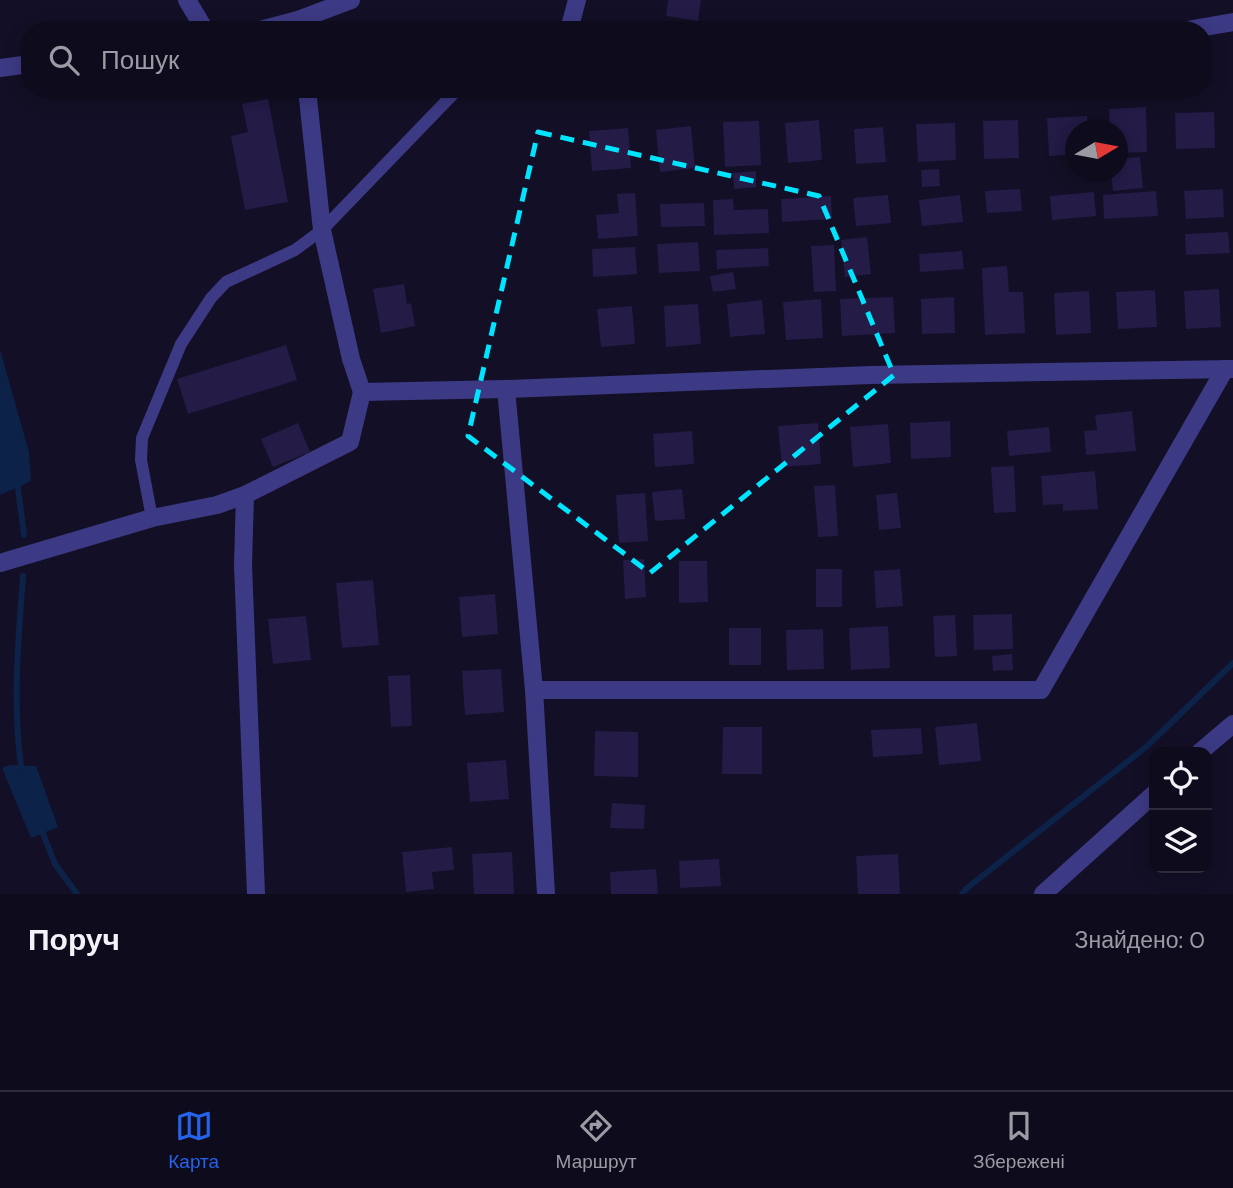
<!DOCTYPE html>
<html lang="uk">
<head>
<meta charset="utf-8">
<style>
  :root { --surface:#0e0b1c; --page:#1c1929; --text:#f1f3f6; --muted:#9b9ba3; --line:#2e2b3b; --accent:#2563eb }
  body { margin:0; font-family:"DM Sans",sans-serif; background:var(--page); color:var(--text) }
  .controls { position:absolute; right:21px; bottom:21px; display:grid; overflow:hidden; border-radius:14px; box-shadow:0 4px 18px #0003 }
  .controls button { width:63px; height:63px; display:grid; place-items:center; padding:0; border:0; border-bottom:2px solid var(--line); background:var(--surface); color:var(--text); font:35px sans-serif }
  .compass { position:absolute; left:1065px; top:119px; width:63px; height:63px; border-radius:50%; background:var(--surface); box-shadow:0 4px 18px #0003; rotate:80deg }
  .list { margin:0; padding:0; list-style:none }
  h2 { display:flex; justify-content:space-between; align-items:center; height:91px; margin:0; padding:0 28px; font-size:30px }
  h2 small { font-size:23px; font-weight:400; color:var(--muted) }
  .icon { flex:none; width:38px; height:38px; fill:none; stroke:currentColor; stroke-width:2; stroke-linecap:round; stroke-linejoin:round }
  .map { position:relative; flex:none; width:1233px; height:894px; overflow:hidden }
  .search { position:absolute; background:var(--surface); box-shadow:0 4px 18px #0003; left:21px; right:21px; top:21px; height:77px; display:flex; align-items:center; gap:18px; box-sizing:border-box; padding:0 24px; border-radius:28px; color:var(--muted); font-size:26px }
  .sheet { height:196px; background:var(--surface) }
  nav { display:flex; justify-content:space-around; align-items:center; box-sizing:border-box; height:98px; border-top:2px solid var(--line); background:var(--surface); font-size:19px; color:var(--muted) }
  nav a { display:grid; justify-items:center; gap:4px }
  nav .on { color:var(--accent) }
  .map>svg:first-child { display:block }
</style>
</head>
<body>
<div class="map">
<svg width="1233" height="894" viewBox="0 0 1233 894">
  <rect width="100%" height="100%" fill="#130f26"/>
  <g fill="#0c2248">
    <path d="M0,350L29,452L31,481L0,495Z"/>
    <path d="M9,765L36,766L58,827L31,838L2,768Z"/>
  </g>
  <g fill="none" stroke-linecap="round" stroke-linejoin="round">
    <g stroke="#0c2248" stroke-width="6">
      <path d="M17,481L24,535"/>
      <path d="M22,773C12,707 18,642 23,576"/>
      <path d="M40,826L55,864L77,894"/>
      <path d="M962,894L967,888L1146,747L1233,663"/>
    </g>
  </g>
  <g fill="#241b47">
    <path d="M668,0H701L698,21L666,16Z"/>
    <path d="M594,24H623L622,30H594Z"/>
    <path d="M268,99L288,202L245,210L231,136L248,132L242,104Z"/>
    <path d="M1146,107L1147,152L1118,153V130H1110L1109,109Z"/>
    <path d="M1214,112L1215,148L1176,149L1175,113Z"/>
    <path d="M1087,116L1088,130H1076V154L1049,156L1047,118Z"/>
    <path d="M819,120L822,160L788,163L785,123Z"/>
    <path d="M1018,120L1019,158L984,159L983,121Z"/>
    <path d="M759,121L761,165L725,167L723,122Z"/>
    <path d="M955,123L956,160L918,162L916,124Z"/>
    <path d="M691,126L695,168L660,172L656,130Z"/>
    <path d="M883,127L886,162L856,164L854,129Z"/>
    <path d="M628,128L631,168L592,171L589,131Z"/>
    <path d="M1140,157L1143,188L1113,191L1111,172H1118V159Z"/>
    <path d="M939,169L940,186L922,187L921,170Z"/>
    <path d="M756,171V187L734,189L733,173Z"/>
    <path d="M1020,189L1022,211L987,213L985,191Z"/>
    <path d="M1223,189L1224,217L1186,219L1184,191Z"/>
    <path d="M1156,191L1158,216L1104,219L1103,195Z"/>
    <path d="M1094,192L1096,216L1052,220L1050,196Z"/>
    <path d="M635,193L638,236L598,239L596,215L619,213L617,194Z"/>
    <path d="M888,195L891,223L856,226L853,198Z"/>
    <path d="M960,195L963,222L922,226L919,200Z"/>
    <path d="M831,196L832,219L782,222L781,199Z"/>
    <path d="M733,199L734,210L768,209L769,233L714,235L713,200Z"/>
    <path d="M704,203L705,226L661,227L660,204Z"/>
    <path d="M1228,232L1230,253L1186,255L1185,234Z"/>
    <path d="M867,237L871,274L845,277L841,240Z"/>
    <path d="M698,242L700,271L659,273L657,244Z"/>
    <path d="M834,245L836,291L814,292L811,246Z"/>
    <path d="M635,247L637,274L593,277L592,249Z"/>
    <path d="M768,248L769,266L717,269L716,250Z"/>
    <path d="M962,251L964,269L920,272L919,254Z"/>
    <path d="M1007,266L1009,292H1023L1025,333L985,335L982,268Z"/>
    <path d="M733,272L736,289L713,292L710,276Z"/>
    <path d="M404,284L407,304L411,303L415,326L381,333L373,289Z"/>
    <path d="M1219,289L1221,327L1186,329L1184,291Z"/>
    <path d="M1155,290L1157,327L1118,329L1116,292Z"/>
    <path d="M1089,291L1091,333L1056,335L1054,293Z"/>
    <path d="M893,297L895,333L842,336L840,299Z"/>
    <path d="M954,297L955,333L922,334L921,299Z"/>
    <path d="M821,299L823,338L786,340L783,302Z"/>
    <path d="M762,300L765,334L730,337L727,304Z"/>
    <path d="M698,304L701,344L666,347L664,306Z"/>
    <path d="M632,306L635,344L601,347L597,309Z"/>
    <path d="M286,345L297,380L188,414L177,379Z"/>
    <path d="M1132,411L1136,451L1086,455L1084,431L1097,430L1095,415Z"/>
    <path d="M950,421L951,457L911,459L910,423Z"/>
    <path d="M298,423L310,452L273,467L261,439Z"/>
    <path d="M818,423L821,464L782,467L778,426Z"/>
    <path d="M888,424L891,463L853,467L850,427Z"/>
    <path d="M1049,427L1051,452L1009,456L1007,431Z"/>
    <path d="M692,431L694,464L655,467L653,434Z"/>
    <path d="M1014,466L1016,512L994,513L991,467Z"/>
    <path d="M1095,471L1098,509L1063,511V504L1043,505L1041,476Z"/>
    <path d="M835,485L838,536L818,537L814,486Z"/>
    <path d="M682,489L685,519L655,521L652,492Z"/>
    <path d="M645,493L648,541L619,543L616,495Z"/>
    <path d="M897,493L901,528L879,530L876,495Z"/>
    <path d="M644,559L646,597L625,599L623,560Z"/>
    <path d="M679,561H707L708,602L679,603Z"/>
    <rect x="816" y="569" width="26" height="38"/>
    <path d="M900,569L903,606L876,608L874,571Z"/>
    <path d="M373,580L379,645L342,648L336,583Z"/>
    <path d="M495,594L498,634L462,637L459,597Z"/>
    <path d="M1012,614L1013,649L974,650L973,615Z"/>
    <path d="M955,615L957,656L935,657L933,616Z"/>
    <path d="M306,616L311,660L273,664L268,619Z"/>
    <path d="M888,626L890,668L851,670L849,628Z"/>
    <rect x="729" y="628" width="32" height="37"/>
    <path d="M823,629L824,669L787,670L786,630Z"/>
    <path d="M1012,654L1013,670L993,671L992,656Z"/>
    <path d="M501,669L504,712L465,715L462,671Z"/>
    <path d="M410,675L412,726L391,727L388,676Z"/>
    <path d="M977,723L981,761L939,765L935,727Z"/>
    <path d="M723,727H762V774H722Z"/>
    <path d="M921,728L923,754L873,757L871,730Z"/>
    <path d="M595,731L638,732V777L594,776Z"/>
    <path d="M506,760L509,799L470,802L467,763Z"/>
    <path d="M612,803L645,805L644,829L610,828Z"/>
    <path d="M452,847L454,870L432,872L434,889L406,892L402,852Z"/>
    <path d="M512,852L514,894H474L472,854Z"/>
    <path d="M898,854L900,894H858L856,856Z"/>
    <path d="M719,859L721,886L680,888L679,861Z"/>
    <path d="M656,869L658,894H611L610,872Z"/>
  </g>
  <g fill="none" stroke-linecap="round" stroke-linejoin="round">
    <path stroke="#3d3a85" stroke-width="12" d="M152,518L141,460L142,438L181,344L211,298L226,282L295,250L322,230L458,89"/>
    <g stroke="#3d3a85" stroke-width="18">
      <path d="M187,0L205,30"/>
      <path d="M260,30L298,20L351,0"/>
      <path d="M569,30L577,0"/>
      <path d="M1187,30L1233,22"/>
      <path d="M0,68L30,64"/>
      <path d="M307,89L322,230L351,359L362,392"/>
      <path d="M0,563L152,518L217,505L245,495"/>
      <path d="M534,690H1041L1225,369"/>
      <path d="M1200,752L1233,724"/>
      <path d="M256,894L243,565L245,495L350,442L362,392L506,389"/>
      <path d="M546,894L534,690L506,389L871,375L1233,369"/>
      <path d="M1043,894L1154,794"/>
    </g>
  </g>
  <path fill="none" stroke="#00e5ff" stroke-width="5" stroke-dasharray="14 9" stroke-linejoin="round" d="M538,132L819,196L894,375L650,573L468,436Z"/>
</svg>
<div class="controls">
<button><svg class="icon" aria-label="locate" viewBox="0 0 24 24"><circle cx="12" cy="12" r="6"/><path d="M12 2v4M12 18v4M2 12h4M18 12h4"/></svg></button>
<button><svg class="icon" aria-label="layers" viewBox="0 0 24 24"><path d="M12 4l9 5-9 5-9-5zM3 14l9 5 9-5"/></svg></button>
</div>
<svg class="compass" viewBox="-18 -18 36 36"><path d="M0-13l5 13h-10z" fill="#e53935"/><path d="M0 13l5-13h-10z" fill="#9b9ba3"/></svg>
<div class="search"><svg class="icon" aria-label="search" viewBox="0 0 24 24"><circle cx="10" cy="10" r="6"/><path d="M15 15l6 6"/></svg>Пошук</div>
</div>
<section class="sheet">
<h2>Поруч<small>Знайдено: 0</small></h2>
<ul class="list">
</ul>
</section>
<nav>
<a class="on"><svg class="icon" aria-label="map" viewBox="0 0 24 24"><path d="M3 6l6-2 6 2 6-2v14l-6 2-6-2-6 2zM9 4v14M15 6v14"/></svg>Карта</a>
<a><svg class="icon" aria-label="directions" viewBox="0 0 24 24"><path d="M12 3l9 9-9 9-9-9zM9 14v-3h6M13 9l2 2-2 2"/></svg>Маршрут</a>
<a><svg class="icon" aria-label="saved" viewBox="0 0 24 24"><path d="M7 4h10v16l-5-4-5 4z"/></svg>Збережені</a>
</nav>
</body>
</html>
